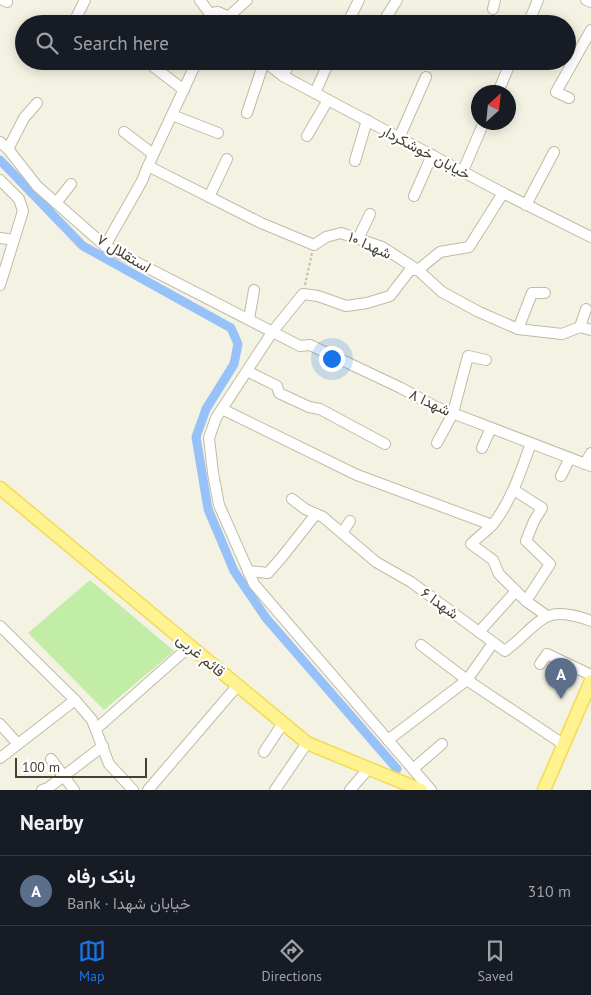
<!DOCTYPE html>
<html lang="en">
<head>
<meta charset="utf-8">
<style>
  :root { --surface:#171b24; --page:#242831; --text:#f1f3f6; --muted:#9ea1a6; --line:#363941; --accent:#1a73e8 }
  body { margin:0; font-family:"PT Sans",Vazirmatn,sans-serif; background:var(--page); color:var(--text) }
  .compass { position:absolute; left:471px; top:85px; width:45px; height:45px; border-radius:50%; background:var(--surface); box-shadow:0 2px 12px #0003; rotate:27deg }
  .scale { position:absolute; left:15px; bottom:12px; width:132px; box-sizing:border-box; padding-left:5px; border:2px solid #464233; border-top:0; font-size:14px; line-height:18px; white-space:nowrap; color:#464233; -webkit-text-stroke:4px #fff; paint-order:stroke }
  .you { position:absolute; left:331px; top:358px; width:18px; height:18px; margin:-12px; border:4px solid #fff; border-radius:50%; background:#1a73e8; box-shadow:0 0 0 8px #1a73e833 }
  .badge { display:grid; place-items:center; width:32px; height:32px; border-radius:50%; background:var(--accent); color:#fff; font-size:16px; font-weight:700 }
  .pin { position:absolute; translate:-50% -41px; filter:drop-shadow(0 1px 2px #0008) }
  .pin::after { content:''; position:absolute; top:26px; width:18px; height:15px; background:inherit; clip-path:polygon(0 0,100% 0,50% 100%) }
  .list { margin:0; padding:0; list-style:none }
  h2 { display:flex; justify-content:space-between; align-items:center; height:65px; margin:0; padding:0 20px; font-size:21px }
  h2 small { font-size:16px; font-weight:400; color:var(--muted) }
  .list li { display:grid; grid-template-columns:32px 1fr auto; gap:15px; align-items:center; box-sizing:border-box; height:70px; padding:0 20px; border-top:1px solid var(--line) }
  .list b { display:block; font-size:19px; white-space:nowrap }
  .list p { margin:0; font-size:16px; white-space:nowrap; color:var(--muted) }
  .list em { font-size:16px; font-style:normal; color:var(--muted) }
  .icon { flex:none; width:28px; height:28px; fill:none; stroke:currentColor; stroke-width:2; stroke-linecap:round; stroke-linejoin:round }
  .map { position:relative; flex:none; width:591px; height:790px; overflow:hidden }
  .search { position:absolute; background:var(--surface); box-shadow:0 2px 12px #0003; left:15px; right:15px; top:15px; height:55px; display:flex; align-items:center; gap:12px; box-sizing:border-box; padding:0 18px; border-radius:28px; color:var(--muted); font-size:19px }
  .sheet { height:135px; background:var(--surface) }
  nav { display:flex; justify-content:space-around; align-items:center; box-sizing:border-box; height:70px; border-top:1px solid var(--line); background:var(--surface); font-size:14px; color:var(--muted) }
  nav a { display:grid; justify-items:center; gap:2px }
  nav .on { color:var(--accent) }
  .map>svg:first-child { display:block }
</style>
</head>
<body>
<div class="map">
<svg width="591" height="790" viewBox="0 0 591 790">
  <rect width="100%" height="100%" fill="#f4f2e3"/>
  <path fill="#c2eda7" d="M90,580L174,651L104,710L28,633Z"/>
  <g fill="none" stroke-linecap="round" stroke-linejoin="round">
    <g stroke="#97c1f9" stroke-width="9">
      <path d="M0,160L83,246L231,328L238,344L234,364L206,409L196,437L208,509L215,526"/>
      <path d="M216,528L234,571L266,618L397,769"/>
    </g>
    <defs>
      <g id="minor">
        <path d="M3,0L7,2"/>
        <path d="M200,0L210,14"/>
        <path d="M586,0L591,2"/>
        <path d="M493,9L495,0"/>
        <path d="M227,18L247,0"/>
        <path d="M385,19L397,0"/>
        <path d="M73,24L85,0"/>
        <path d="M206,24C207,17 211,12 218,12L225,15L228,24"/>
        <path d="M347,24L359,0"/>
        <path d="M528,24L538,0"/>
        <path d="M146,61L184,90"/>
        <path d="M264,61L283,76L503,193L591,237"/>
        <path d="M283,76L291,61"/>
        <path d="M498,92L511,61"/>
        <path d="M315,93L329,61"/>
        <path d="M569,98L556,92L591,30"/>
        <path d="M247,113L264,62"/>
        <path d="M172,115L218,133"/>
        <path d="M124,132L153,154"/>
        <path d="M307,136L328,100"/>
        <path d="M399,138L426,77"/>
        <path d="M0,142L8,149L37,186L105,246L300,346L310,345L401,388L434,406L591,466"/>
        <path d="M8,149L24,118L37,103"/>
        <path d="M355,161L367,120"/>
        <path d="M148,166L261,223L314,245L326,237L341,233L382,247L418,270L442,292L479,312L518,329L562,334L580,327L591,330"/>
        <path d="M463,171L484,122"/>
        <path d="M0,180L19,199L23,211L0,285"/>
        <path d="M414,196L432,155"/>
        <path d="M209,197L227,159"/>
        <path d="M56,203L71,184"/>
        <path d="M526,205L554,152"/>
        <path d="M0,238L14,240"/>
        <path d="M358,239L370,214"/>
        <path d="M105,246L142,181L148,166L197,61"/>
        <path d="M249,319L254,290"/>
        <path d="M580,327L586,309"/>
        <path d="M518,329L532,293H545"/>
        <path d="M247,371L277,386L279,393L309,407L320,409L385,444"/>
        <path d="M222,409L357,475L492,525"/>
        <path d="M437,443L453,413L468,356L486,360"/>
        <path d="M531,443C521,471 512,499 494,523C487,531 478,537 471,544L493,560L499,574L526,601L547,616"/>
        <path d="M482,448L491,428"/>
        <path d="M585,464L591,453"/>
        <path d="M561,476L570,458"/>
        <path d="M514,490L542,508L534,521L526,541L550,564L526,601"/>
        <path d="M292,499L305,509L323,517L376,562L411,582L505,651C540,625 541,602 591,621"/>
        <path d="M342,533L350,521"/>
        <path d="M248,571L268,573L282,557L316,514"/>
        <path d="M0,626L75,700L92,720L109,764L133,790"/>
        <path d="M479,632L516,591"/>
        <path d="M421,645L467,680L563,744"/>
        <path d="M540,664L547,654L591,675"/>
        <path d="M0,724L18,744"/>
        <path d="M96,729L190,646"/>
        <path d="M388,740L467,680L493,643"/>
        <path d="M264,752L283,723"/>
        <path d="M0,758L75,700"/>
        <path d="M51,759L74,790"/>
        <path d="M413,769L442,744"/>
        <path d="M42,790L48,788L103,746"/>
        <path d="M148,790L238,685"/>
        <path d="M275,790L307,743"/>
        <path d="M350,790L369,768"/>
        <path d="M431,790L254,584L219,505L213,473L209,438L216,418L273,331L303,294L318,296L346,306L367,303L390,296L410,270H418L440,252L469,247L503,193"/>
      </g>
      <g id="major">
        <path d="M0,488L307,743L421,790"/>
        <path d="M544,790L591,681"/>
      </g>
    </defs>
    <use href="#minor" stroke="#c0bba5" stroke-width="12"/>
    <use href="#major" stroke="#f2dc53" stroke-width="15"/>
    <path stroke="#c4bb94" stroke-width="2" stroke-dasharray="2.5 2.5" stroke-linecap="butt" d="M305,285L312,253"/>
    <use href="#minor" stroke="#fff" stroke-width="10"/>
    <use href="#major" stroke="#fff291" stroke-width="12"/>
  </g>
  <g text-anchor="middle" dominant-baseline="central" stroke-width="4.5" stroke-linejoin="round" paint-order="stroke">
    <g font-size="15" fill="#464233" stroke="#fff">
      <text transform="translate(426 152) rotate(28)">خیابان خوشکردار</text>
      <text transform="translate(370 245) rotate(24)">شهدا ۱۰</text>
      <text transform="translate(124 253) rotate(31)">استقلال ۷</text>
      <text transform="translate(430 402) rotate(25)">شهدا ۸</text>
      <text transform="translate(440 603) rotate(36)">شهدا ۶</text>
      <text transform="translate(201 655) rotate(40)">قائم غربی</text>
    </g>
  </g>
</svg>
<svg class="compass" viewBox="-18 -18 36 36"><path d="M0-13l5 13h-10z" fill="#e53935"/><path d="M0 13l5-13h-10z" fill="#9ea1a6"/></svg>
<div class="scale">100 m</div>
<div class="you"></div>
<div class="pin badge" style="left:561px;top:699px;background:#5c6f8a">A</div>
<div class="search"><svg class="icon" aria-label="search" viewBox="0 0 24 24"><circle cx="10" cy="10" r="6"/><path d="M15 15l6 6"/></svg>Search here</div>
</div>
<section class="sheet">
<h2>Nearby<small></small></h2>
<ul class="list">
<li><span class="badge" style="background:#5c6f8a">A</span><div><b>بانک رفاه</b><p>Bank · خیابان شهدا</p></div><em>310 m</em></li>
</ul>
</section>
<nav>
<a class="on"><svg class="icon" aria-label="map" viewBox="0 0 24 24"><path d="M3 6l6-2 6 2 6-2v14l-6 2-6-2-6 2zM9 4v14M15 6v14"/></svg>Map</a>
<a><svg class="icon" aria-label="directions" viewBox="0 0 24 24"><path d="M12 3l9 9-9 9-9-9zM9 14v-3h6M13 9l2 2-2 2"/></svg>Directions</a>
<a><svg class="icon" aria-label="saved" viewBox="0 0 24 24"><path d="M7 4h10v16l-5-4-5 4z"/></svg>Saved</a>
</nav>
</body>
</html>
